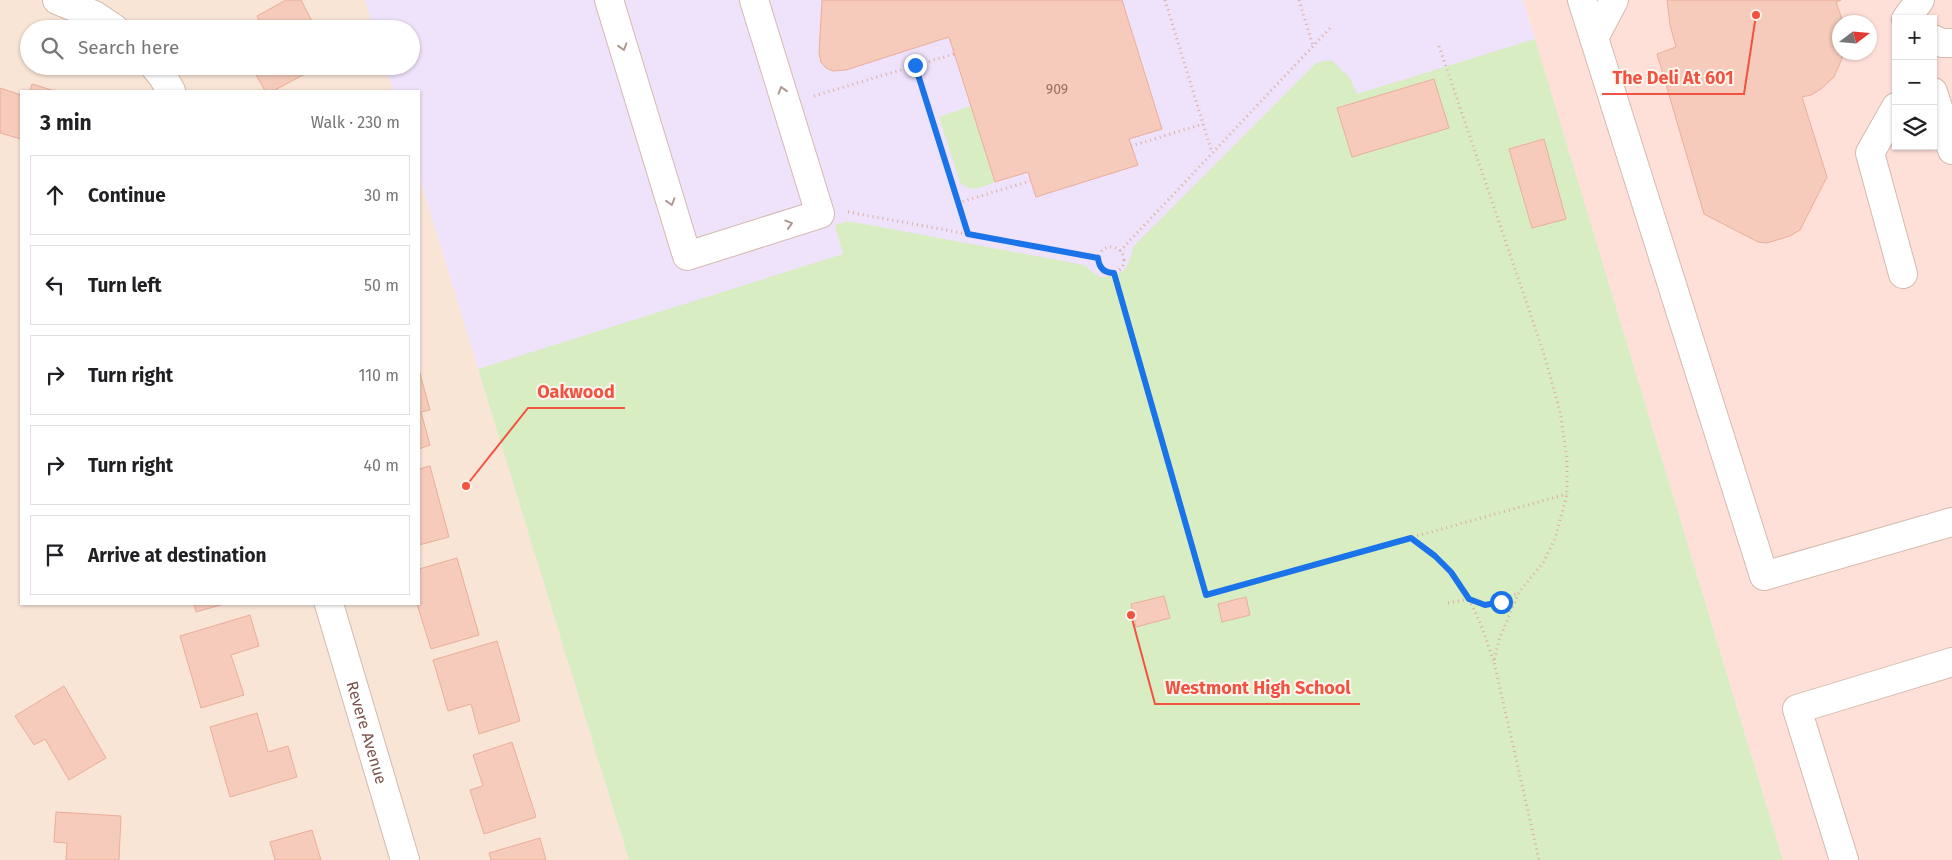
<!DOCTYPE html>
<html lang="en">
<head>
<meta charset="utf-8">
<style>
  :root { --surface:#fff; --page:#f6f6f6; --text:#202124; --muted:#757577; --line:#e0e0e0 }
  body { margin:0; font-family:"Fira Sans",sans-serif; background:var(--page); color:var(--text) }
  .controls { position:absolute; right:15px; top:15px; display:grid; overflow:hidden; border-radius:0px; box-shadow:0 1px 4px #0004 }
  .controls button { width:45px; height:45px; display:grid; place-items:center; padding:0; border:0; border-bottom:1px solid var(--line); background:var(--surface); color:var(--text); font:25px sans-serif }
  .compass { position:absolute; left:1832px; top:15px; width:45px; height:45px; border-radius:50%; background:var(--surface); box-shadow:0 1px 4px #0004; rotate:74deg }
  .stop { position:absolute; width:15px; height:15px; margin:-11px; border:4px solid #1a73e8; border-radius:50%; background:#fff }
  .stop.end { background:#1a73e8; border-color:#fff; box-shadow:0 1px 5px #0008 }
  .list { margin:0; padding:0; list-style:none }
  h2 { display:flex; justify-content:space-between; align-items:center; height:65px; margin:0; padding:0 20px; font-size:21px }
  h2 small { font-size:16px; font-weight:400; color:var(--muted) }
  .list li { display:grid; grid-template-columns:32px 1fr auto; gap:15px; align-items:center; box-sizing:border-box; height:80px; margin:0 10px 10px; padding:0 10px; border:1px solid var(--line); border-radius:0px }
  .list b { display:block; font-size:19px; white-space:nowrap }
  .list em { font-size:16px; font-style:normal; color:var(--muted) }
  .icon { flex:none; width:28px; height:28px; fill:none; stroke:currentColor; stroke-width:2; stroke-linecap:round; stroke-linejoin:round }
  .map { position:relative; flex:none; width:1952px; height:860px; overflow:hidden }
  .search { position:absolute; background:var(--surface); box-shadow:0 1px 4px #0004; left:20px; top:20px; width:400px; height:55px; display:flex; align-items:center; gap:12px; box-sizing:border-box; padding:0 18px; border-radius:28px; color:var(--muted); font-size:19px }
  .panel { position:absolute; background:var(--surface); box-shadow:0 1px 4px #0004; left:20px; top:90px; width:400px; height:515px; border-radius:0px }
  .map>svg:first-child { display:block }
</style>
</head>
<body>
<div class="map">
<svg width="1952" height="860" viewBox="0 0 1952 860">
  <rect width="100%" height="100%" fill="#fef2e6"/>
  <path fill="#f8e5d6" d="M0,0H365L374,29H29V66H385L393,91H21V604H419V176L629,860H0Z"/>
  <path fill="#ffe0d9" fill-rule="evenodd" d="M1523,0H1952V860H1783ZM1896,19H1933V146H1896ZM1840,22H1870V52H1840Z"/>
  <path fill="#efe2fb" d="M365,0H1523L1783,860H629L419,176V91H393L385,66H411V29H374Z"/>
  <g fill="#d9edc2">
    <path d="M1535,39L1783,860H629L478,369L843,254L835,225L848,221L1084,265L1099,277C1122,277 1129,270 1133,247L1316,63L1331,60L1350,78L1357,94Z"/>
    <path d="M971,106L995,182C980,187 972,194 960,182L939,117Z"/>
  </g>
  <g fill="#f6cbbb" stroke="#eaae9a">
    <path d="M286,0H301L316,29H264L257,16Z"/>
    <path d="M822,0H1122L1162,129L1129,139L1138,165L1036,197L1028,172L995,182L949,37L846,70L833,71L826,68L821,62L819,53Z"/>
    <path d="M1667,0H1841L1836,2L1843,22H1840V52H1844L1841,61L1834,77L1821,89L1811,95L1802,97L1827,177L1800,230L1790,236L1767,243L1758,242L1704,214L1657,54L1676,47L1670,25Z"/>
    <path d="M320,66L273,91H265L252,67Z"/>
    <path d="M1434,79L1449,128L1352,157L1337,108Z"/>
    <path d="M32,84L55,91H30Z"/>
    <path d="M0,88L21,95V139L0,133Z"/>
    <path d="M1544,139L1566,219L1532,228L1509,149Z"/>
    <path d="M419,370L430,410L421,412L430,445L419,449Z"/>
    <path d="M430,466L449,537L419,545V469Z"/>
    <path d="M457,558L479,635L431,649L417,604L419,569Z"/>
    <path d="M1164,596L1170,618L1136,627L1131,604Z"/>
    <path d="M1246,597L1250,615L1222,622L1218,604Z"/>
    <path d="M194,604H224L196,612Z"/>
    <path d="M250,615L259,646L231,655L244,695L201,708L180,636Z"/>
    <path d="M497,641L520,721L479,734L471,704L448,711L433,660Z"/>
    <path d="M64,686L106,758L69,780L45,739L34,745L15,716Z"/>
    <path d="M257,713L268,752L288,746L297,777L230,797L210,727Z"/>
    <path d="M512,742L536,817L484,834L470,790L483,786L473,755Z"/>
    <path d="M56,812L121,816L119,860H66L67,843L54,842Z"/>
    <path d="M312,830L321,860H275L270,842Z"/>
    <path d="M540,838L546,860H491L489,853Z"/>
  </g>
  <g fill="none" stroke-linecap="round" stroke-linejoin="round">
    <defs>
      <g id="minor">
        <path d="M57,0L94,15L115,29"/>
        <path d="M609,0L687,256L820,214L754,0"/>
        <path d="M1582,0L1764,576L1952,522"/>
        <path d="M1906,19L1920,0"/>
        <path d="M1594,38L1614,0"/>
        <path d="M1933,39L1942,43H1952"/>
        <path d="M154,66L163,77L171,91"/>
        <path d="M1933,92L1952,150"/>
        <path d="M1896,107L1870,153L1903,274"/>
        <path id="s1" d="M329,604L405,860"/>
        <path d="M1844,860L1797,709L1952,662"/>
      </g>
    </defs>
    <use href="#minor" stroke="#d4baad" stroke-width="30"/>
    <g stroke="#dbae9d" stroke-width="3" stroke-dasharray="1 4" stroke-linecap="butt">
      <path d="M1165,0L1212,153"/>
      <path d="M1299,0L1313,46"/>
      <path d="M1439,46L1543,351L1560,411L1567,459V494L1555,539L1543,563L1519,592L1499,640L1494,662L1539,860"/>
      <path d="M915,65L968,234"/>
      <path d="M814,96L954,54"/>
      <path d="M1131,146L1203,124"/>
      <path d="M958,203L1030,181"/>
      <path d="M848,212L1098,258"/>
      <circle cx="1111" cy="260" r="13"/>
      <path d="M1120,251L1332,26"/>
      <path d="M1114,273L1205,595L1567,494"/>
      <path d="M1411,538C1424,548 1438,558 1449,571C1472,596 1483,630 1494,662"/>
      <path d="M1448,603L1469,599L1485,605L1501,601L1518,593"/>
    </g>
    <use href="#minor" stroke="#fff" stroke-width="28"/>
  </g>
  <defs><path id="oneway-chevron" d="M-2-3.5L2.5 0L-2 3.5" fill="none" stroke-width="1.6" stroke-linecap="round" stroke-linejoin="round" transform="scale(1.25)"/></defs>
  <g stroke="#af9891">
    <use href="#oneway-chevron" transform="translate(623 47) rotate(73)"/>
    <use href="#oneway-chevron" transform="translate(782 90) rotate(-107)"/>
    <use href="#oneway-chevron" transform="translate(671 202) rotate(73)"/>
    <use href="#oneway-chevron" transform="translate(789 224) rotate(-17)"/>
  </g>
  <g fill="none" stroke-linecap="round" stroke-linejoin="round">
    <path stroke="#1a73e8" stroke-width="6" d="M915,65L968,234L1098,258C1099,268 1104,273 1114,273L1206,595L1411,538L1435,556L1451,572L1469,599L1485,605L1501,602"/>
  </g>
  <g text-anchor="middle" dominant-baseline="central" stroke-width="4" stroke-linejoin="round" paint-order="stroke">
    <g font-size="14" fill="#997165">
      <text x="1057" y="89">909</text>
    </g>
    <g font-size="16" fill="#7a5348" stroke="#fff6ee">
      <text stroke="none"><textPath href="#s1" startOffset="134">Revere Avenue</textPath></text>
    </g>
  </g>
  <path fill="none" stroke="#f25341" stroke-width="2" d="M1756 15L1744 94H1602M466 486L528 408H625M1131 615L1155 704H1360"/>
  <g fill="#f25341" stroke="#fff6ee" stroke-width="2">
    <circle cx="1756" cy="15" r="5"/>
    <circle cx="466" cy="486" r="5"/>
    <circle cx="1131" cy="615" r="5"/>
  </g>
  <g font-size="18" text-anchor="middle" font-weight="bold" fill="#f25341" stroke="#fff6ee" stroke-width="4" stroke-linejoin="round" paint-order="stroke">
    <text x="1673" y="84">The Deli At 601</text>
    <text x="576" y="398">Oakwood</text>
    <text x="1258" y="694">Westmont High School</text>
  </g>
</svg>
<div class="controls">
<button>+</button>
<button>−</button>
<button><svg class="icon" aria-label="layers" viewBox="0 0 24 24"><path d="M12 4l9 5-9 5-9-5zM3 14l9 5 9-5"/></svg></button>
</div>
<svg class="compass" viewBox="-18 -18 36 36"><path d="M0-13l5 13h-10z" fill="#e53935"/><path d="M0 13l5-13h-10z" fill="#757577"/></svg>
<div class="stop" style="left:1501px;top:602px"></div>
<div class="stop end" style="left:915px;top:65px"></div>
<div class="search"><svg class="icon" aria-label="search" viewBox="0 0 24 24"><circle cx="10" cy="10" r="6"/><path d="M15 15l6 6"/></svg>Search here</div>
<section class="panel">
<h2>3 min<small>Walk · 230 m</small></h2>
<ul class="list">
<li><svg class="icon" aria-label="ahead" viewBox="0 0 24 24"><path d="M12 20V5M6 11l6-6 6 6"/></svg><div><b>Continue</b></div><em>30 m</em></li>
<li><svg class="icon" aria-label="left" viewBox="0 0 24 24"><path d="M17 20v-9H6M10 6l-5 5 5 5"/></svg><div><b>Turn left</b></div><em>50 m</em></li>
<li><svg class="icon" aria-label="right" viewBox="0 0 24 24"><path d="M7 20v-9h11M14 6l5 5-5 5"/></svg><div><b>Turn right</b></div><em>110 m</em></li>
<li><svg class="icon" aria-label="right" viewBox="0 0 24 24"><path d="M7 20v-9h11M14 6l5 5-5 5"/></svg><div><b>Turn right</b></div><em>40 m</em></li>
<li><svg class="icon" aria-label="arrive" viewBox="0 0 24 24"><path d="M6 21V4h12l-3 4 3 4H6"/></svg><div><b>Arrive at destination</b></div></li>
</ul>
</section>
</div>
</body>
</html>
